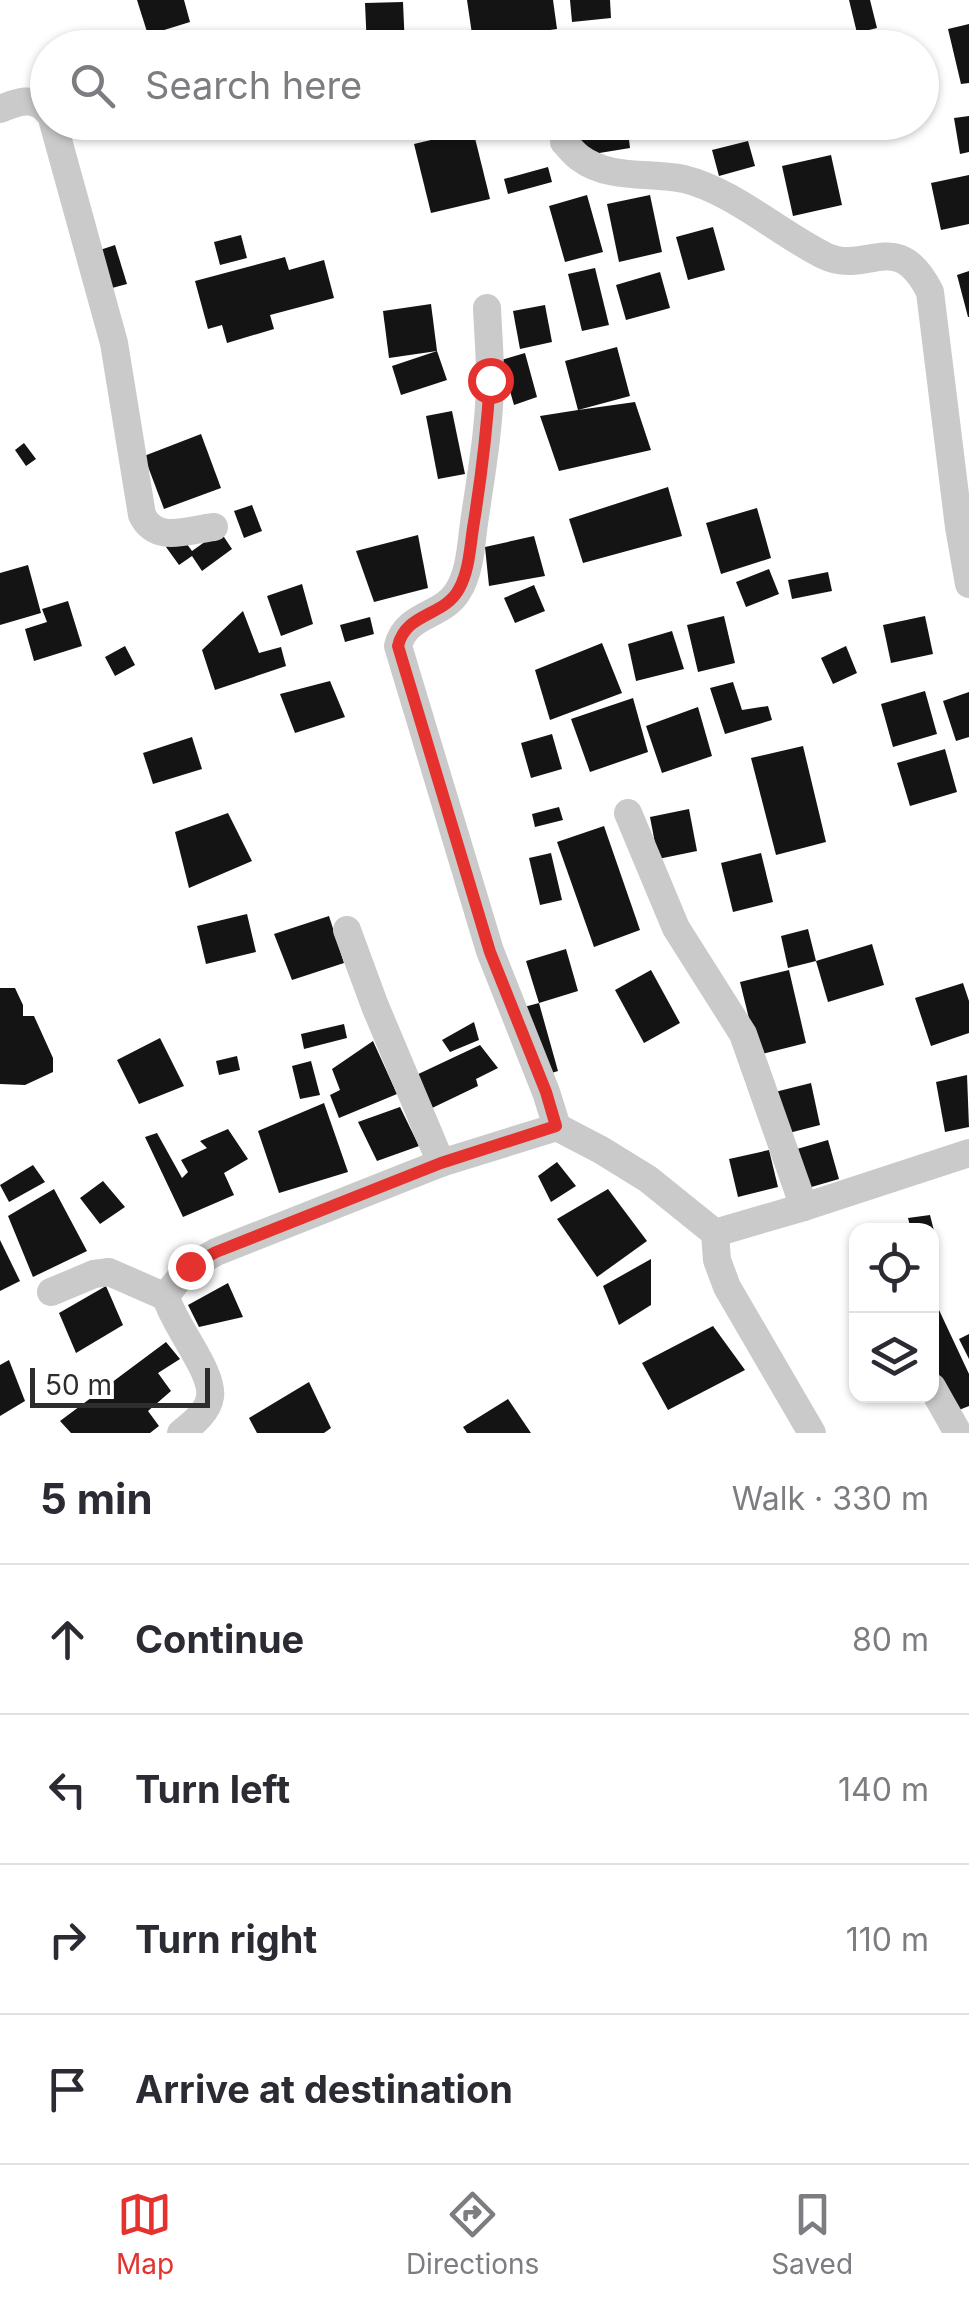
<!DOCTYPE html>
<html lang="en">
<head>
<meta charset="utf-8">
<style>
  :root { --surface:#fff; --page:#f2f2f3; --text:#2b2b33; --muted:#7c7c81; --line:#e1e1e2; --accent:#e5322e }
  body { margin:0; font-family:Inter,sans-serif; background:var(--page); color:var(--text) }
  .controls { position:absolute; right:30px; bottom:30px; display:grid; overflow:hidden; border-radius:20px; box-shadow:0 2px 8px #0004 }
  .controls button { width:90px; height:90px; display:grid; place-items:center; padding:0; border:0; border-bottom:2px solid var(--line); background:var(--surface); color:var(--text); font:50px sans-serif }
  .scale { position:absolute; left:30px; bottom:25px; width:180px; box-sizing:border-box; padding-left:10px; border:5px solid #2d2d2d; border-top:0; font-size:28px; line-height:35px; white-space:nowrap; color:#2d2d2d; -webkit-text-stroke:8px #fff; paint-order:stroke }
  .stop { position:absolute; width:30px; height:30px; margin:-22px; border:8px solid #e5322e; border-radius:50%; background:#fff }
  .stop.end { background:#e5322e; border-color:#fff; box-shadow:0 2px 10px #0008 }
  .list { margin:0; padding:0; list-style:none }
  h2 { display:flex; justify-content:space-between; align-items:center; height:130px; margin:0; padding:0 40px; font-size:42px }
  h2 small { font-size:32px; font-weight:400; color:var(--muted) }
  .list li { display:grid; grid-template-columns:65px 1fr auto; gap:30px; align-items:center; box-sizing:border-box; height:150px; padding:0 40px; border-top:2px solid var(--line) }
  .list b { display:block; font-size:38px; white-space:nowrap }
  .list em { font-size:32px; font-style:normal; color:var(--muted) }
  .icon { flex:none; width:55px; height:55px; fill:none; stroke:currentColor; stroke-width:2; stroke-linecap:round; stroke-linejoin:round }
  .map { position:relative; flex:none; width:969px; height:1433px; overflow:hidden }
  .search { position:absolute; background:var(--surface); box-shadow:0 2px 8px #0004; left:30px; right:30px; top:30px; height:110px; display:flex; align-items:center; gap:25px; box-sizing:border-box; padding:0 35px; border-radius:55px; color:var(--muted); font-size:38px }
  .sheet { height:730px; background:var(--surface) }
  nav { display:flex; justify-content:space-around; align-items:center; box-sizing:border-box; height:140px; border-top:2px solid var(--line); background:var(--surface); font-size:28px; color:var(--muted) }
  nav a { display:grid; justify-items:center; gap:5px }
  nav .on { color:var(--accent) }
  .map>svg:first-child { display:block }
</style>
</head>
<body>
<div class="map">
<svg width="969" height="1433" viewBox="0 0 969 1433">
  <rect width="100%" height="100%" fill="#fff"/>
  <g fill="#141414">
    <path d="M137,0H184L190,22L148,35Z"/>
    <path d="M467,0H553L557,29L473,41Z"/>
    <path d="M570,0H610L611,18L572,22Z"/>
    <path d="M849,0H870L877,28L857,33Z"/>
    <path d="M403,2L405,48H367L365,3Z"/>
    <path d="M969,24V83L961,84L948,29Z"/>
    <path d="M553,41V48H499V45Z"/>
    <path d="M969,116V152L960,154L954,118Z"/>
    <path d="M97,122H130V123L101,133Z"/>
    <path d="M576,122H627L630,148L581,156Z"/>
    <path d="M473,130L490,199L431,213L414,144Z"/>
    <path d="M748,141L755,166L719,176L712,150Z"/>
    <path d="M831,155L842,205L793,216L782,166Z"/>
    <path d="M548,167L552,182L508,194L504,179Z"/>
    <path d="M969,175V224L941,230L931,183Z"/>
    <path d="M587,195L603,252L565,262L549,206Z"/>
    <path d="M650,195L662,252L619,262L607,204Z"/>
    <path d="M713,227L725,270L688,280L676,237Z"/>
    <path d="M241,235L247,258L220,265L214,242Z"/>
    <path d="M115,245L127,284L112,288L100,250Z"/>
    <path d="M285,257L289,270L324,260L334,298L270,315L274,329L227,343L222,325L208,329L195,281Z"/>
    <path d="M595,268L609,325L582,331L568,274Z"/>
    <path d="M969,271V317H968L957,275Z"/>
    <path d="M660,272L670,308L626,320L616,285Z"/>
    <path d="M431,304L437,351L389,358L383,311Z"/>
    <path d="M545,305L552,342L520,349L513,311Z"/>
    <path d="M617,347L630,396L578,410L635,402L651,450L559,471L540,416L578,410L565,361Z"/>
    <path d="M437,351L447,380L401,395L392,366Z"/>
    <path d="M525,353L537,397L514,405L501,360Z"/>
    <path d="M452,411L465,474L438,479L426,416Z"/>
    <path d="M201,434L221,488L164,509L144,456Z"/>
    <path d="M24,443L36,459L26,466L15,450Z"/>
    <path d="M668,487L682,536L583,563L569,519Z"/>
    <path d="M252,505L262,531L244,538L234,511Z"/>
    <path d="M757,508L771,558L721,574L706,523Z"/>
    <path d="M220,531L232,549L202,571L192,556L179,565L166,547L181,536L192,551Z"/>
    <path d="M418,535L428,588L374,602L356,551Z"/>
    <path d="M534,536L545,576L489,586L485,547Z"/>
    <path d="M28,565L41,613L0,625V573Z"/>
    <path d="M769,569L779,594L746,607L736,582Z"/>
    <path d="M828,572L832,591L792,599L788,580Z"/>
    <path d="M302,584L313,624L281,636L267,596Z"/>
    <path d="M534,585L545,611L515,623L504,598Z"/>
    <path d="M68,601L82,646L34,661L25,629L47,622L42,609Z"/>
    <path d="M243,611L259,653L281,647L286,666L215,690L202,650Z"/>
    <path d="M724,616L735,663L698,672L687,625Z"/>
    <path d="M925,616L933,654L891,663L883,625Z"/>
    <path d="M370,617L374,634L345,642L340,625Z"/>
    <path d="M672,631L684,669L636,681L628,644Z"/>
    <path d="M602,643L622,693L550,720L535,670Z"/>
    <path d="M125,646L135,665L115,676L105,657Z"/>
    <path d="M846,646L857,673L833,684L821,658Z"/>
    <path d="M330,681L345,717L295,733L280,694Z"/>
    <path d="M733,682L742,710L768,706L772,720L725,734L710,688Z"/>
    <path d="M925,691L937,734L893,747L881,704Z"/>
    <path d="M969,692V737L956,741L943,701Z"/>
    <path d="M633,698L648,752L590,772L571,719Z"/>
    <path d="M698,707L712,756L662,773L646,726Z"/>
    <path d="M552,734L562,769L531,778L521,743Z"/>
    <path d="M192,737L202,769L153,784L143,753Z"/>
    <path d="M803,746L826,842L776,855L751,758Z"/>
    <path d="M945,749L957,792L910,806L897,763Z"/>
    <path d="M559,807L563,820L535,827L532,814Z"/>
    <path d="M689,809L697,851L658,859L650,817Z"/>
    <path d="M228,813L252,861L189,888L175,832Z"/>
    <path d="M604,826L640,930L594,947L557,842Z"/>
    <path d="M551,853L562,900L540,905L529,858Z"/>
    <path d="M761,853L773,902L733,912L721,863Z"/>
    <path d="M247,914L256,952L206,964L197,926Z"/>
    <path d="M329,916L344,963L292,980L274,934Z"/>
    <path d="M808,929L816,961L788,968L781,936Z"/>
    <path d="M872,944L884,985L828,1002L816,961Z"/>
    <path d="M566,949L578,991L539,1003L558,1071L542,1076L524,1007L539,1003L526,961Z"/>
    <path d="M651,970L680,1023L644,1043L615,990Z"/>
    <path d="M789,970L806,1043L758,1055L740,982Z"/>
    <path d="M963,983L969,1001V1033L931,1046L915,998Z"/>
    <path d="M0,988H15L23,1005V1016H34L53,1058V1072L25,1085L0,1084Z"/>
    <path d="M474,1022L479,1040L450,1052L442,1040Z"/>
    <path d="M344,1024L347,1038L304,1049L301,1034Z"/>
    <path d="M160,1038L184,1086L139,1104L117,1060Z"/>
    <path d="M373,1041L397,1094L339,1118L330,1095L340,1090L332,1069Z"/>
    <path d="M480,1045L498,1068L476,1079L478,1086L430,1109L412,1077Z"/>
    <path d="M237,1056L240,1070L219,1075L216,1061Z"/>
    <path d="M311,1061L320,1095L300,1099L292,1066Z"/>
    <path d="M967,1075L969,1127L945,1132L936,1082Z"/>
    <path d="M811,1083L820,1125L785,1134L775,1092Z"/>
    <path d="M324,1103L348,1172L279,1193L258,1131Z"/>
    <path d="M400,1107L419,1146L377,1161L358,1122Z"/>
    <path d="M228,1129L248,1159L224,1173L234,1195L183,1217L145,1137L157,1133L182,1178L188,1172L181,1160L207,1148L200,1141Z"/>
    <path d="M828,1140L839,1179L808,1188L797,1149Z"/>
    <path d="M769,1150L778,1187L738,1197L729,1159Z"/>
    <path d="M557,1162L576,1186L551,1202L538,1176Z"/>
    <path d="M33,1165L45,1182L9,1202L0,1185Z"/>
    <path d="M103,1181L125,1207L100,1224L80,1198Z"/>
    <path d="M54,1189L87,1251L33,1277L8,1216Z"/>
    <path d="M608,1189L647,1241L597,1277L557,1219Z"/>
    <path d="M930,1215L939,1251L932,1254V1230H911L908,1218Z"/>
    <path d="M0,1240L20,1281L0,1291Z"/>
    <path d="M651,1259V1305L619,1325L603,1286Z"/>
    <path d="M228,1283L243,1317L199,1327L188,1305Z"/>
    <path d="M106,1286L123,1325L76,1353L59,1313Z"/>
    <path d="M939,1310L969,1374V1406L954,1412L932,1367V1314Z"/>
    <path d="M713,1326L745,1370L668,1410L642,1363Z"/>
    <path d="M969,1334V1359L959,1339Z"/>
    <path d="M166,1342L180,1359L158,1373L171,1391L148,1411L159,1426L150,1433H71L60,1421Z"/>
    <path d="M9,1360L25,1401L0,1416V1365Z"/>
    <path d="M309,1382L331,1428L324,1433H257L249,1418Z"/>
    <path d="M508,1399L531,1433H467L463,1427Z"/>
  </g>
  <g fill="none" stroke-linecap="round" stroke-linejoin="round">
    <g stroke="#cacaca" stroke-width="28">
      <path d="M0,109C17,102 34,95 48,112"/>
      <path d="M53,122L114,343L142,515C156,544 187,530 214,527"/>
      <path d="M564,142C569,147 574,154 580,158C609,180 651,172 684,179C733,191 780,234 825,256C867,276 897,226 930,292L959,527L969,584"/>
      <path d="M487,308C488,331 490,354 490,377C490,426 481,475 474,523C471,545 470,572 458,591C443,617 406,613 398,646L490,951L546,1092L557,1127"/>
      <path d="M628,813L676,928L743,1034L804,1207"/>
      <path d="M347,930L375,1006L441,1163"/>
      <path d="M715,1233L804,1207L969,1153"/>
      <path d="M51,1292L94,1274L109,1272L166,1297"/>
      <path d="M932,1387L958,1433"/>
      <path d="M181,1433C192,1424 208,1412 210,1397C214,1372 174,1326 166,1297C179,1275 194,1264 216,1252L441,1163L557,1127L601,1150L648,1179L715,1233L717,1260L727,1287L812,1433"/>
    </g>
  </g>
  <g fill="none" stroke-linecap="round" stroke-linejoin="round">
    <path stroke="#e5322e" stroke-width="12" d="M190,1266L216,1252L441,1163L556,1126L546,1092L490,952L398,646C406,612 444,617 459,589C469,571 470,548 473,528C481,479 487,430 490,380"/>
  </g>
</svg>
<div class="controls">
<button><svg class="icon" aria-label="locate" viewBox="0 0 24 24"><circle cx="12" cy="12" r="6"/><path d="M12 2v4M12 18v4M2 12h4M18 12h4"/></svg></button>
<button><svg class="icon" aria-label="layers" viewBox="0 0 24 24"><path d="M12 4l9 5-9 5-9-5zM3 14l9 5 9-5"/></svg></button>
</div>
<div class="scale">50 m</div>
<div class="stop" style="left:490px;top:380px"></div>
<div class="stop end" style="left:190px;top:1266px"></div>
<div class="search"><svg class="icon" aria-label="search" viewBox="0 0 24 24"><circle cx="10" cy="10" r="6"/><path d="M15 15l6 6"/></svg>Search here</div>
</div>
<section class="sheet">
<h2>5 min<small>Walk · 330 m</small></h2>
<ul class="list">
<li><svg class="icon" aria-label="ahead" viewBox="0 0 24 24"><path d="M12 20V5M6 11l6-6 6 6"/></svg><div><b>Continue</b></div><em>80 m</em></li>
<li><svg class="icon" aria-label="left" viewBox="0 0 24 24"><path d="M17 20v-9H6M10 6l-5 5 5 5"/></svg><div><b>Turn left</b></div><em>140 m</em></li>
<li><svg class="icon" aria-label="right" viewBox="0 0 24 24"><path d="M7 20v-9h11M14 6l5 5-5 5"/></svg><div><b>Turn right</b></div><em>110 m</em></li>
<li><svg class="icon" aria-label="arrive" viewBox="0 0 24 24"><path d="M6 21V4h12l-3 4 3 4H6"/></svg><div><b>Arrive at destination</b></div></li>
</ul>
</section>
<nav>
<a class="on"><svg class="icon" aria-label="map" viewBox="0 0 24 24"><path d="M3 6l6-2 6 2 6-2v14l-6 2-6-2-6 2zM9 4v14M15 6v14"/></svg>Map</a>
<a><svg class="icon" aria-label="directions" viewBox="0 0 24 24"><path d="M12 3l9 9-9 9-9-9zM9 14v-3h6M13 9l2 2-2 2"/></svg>Directions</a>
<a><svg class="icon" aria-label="saved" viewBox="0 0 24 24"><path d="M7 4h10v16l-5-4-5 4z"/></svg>Saved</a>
</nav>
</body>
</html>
